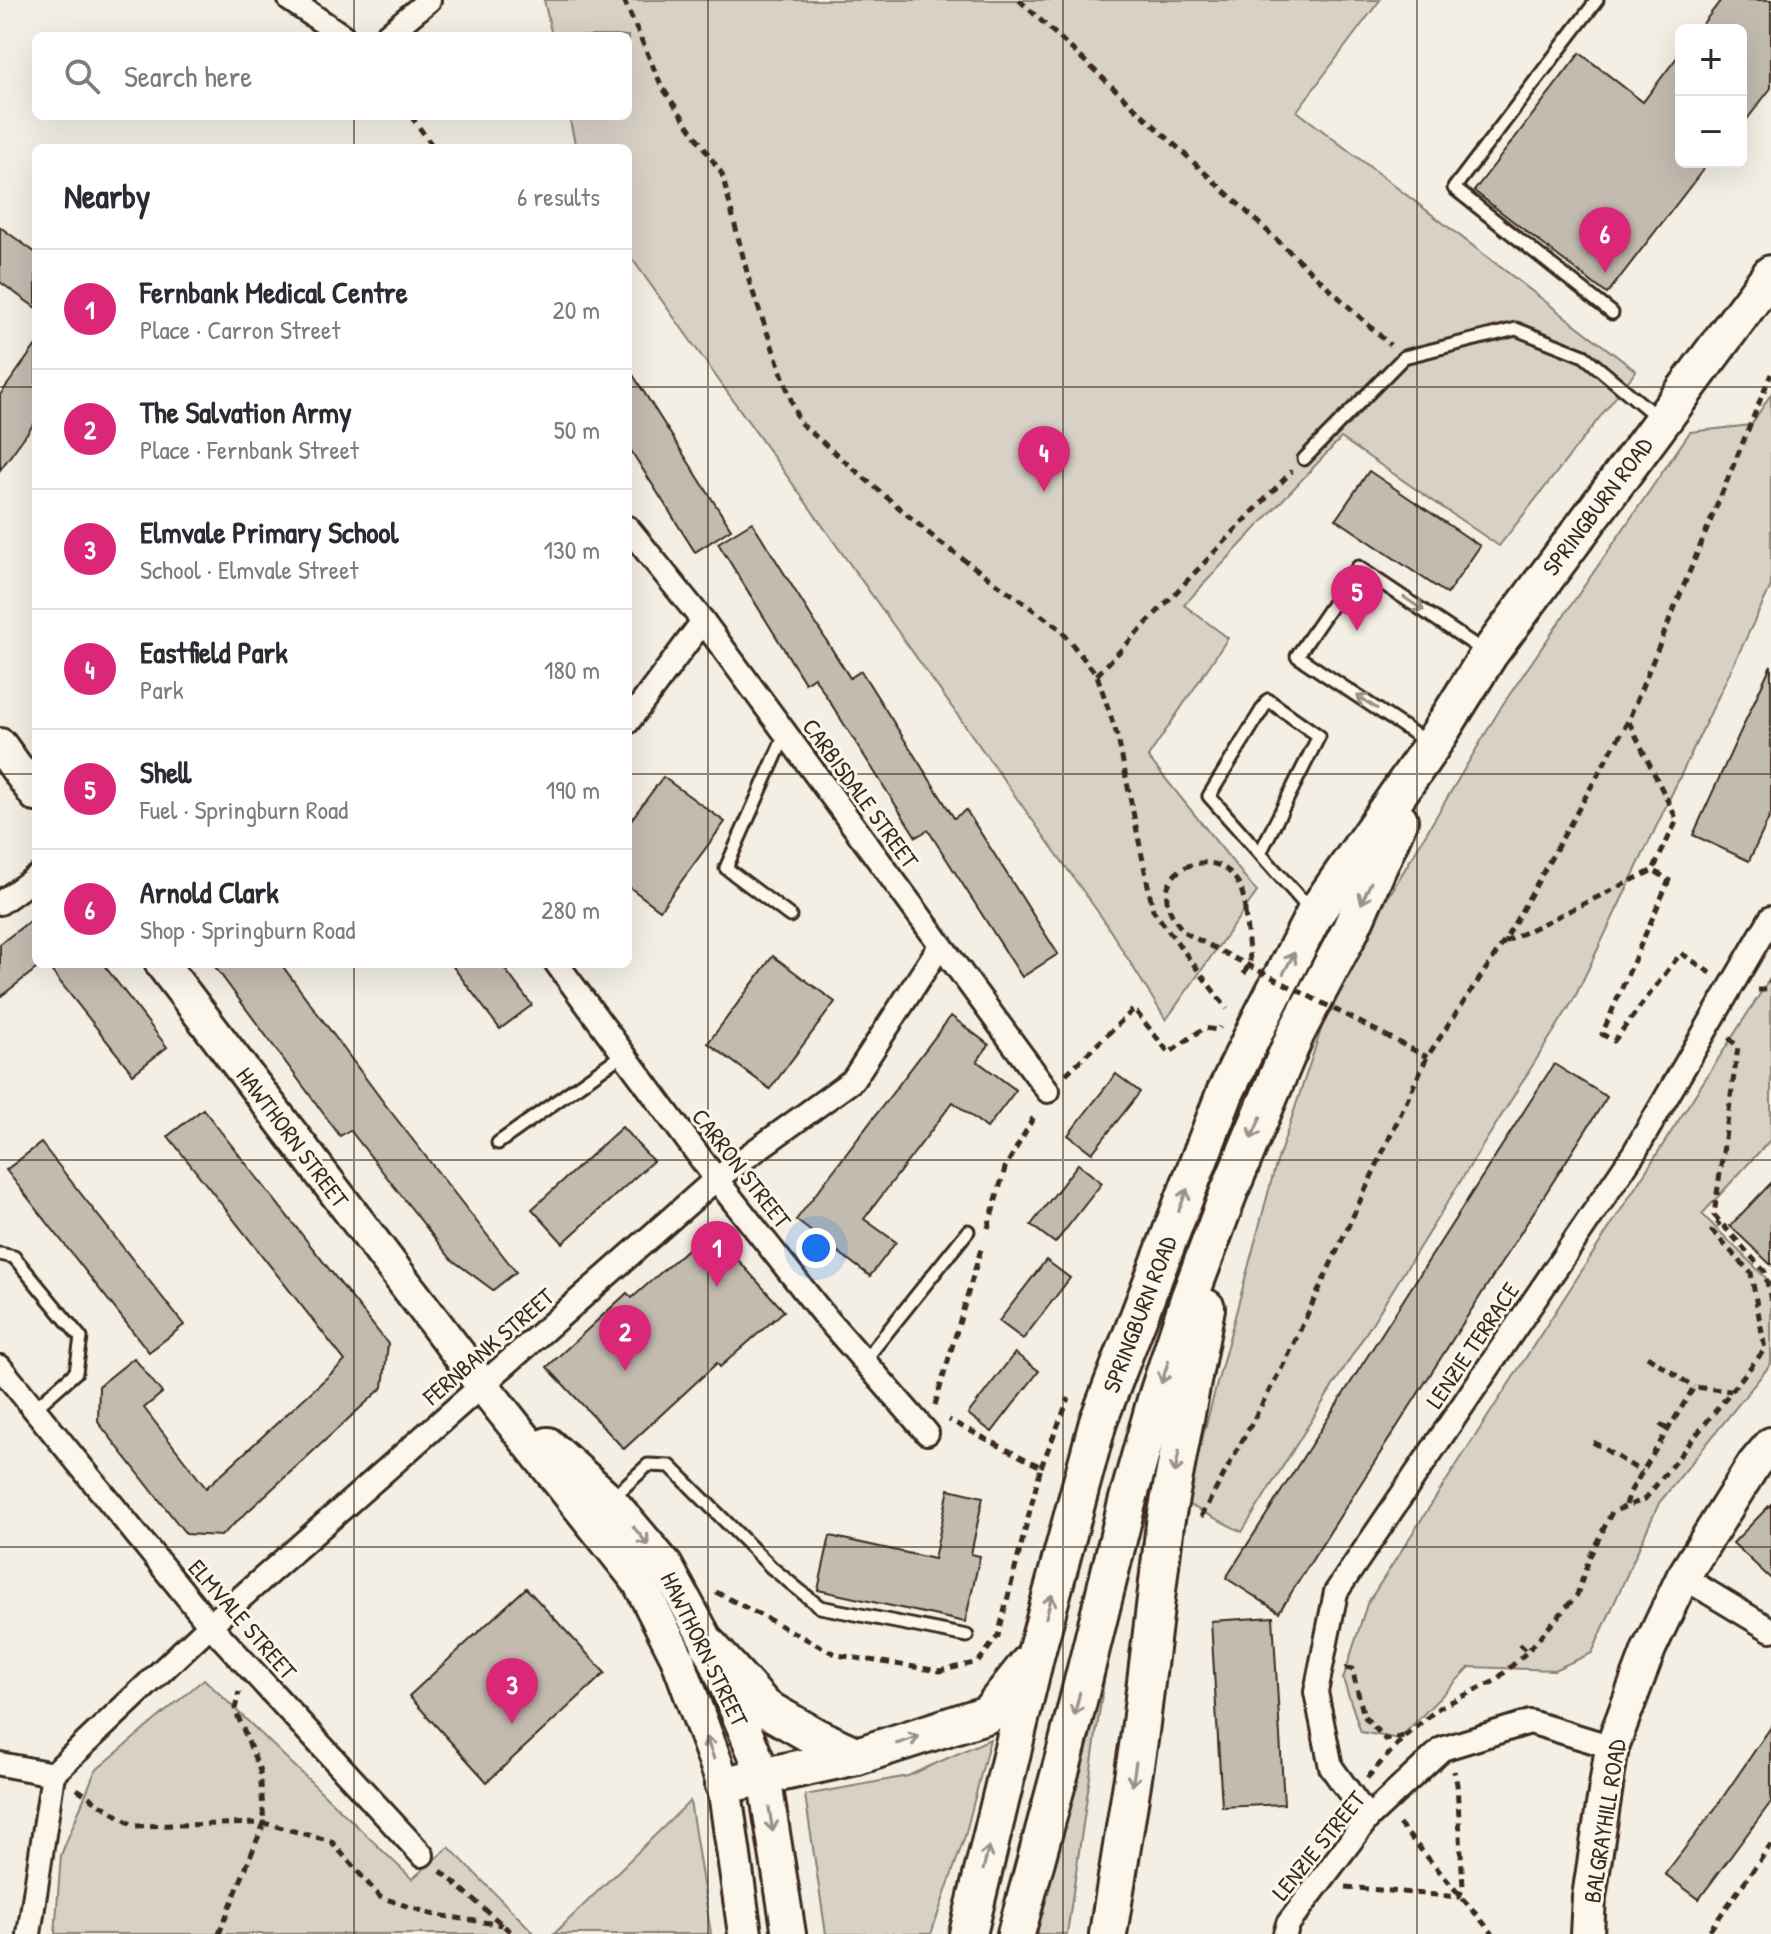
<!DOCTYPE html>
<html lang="en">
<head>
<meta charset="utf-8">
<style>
  :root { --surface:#fff; --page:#f2f2f3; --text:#2b2b33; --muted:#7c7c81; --line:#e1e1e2; --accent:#db2777 }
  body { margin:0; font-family:"Patrick Hand",sans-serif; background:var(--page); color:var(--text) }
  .controls { position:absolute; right:24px; top:24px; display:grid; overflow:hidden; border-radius:12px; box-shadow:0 8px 32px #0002 }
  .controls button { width:72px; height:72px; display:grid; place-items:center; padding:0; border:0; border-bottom:2px solid var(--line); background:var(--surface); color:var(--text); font:40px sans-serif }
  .you { position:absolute; left:816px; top:1248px; width:28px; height:28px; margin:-20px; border:6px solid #fff; border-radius:50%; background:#1a73e8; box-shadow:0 0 0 12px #1a73e833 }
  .badge { display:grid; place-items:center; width:52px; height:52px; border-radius:50%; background:var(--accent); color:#fff; font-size:26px; font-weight:700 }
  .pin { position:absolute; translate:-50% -66px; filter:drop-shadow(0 2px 4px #0008) }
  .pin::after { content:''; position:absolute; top:42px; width:28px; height:24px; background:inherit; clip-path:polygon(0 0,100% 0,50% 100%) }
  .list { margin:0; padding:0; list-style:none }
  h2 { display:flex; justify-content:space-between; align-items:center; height:104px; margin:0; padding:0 32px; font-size:34px }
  h2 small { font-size:26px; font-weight:400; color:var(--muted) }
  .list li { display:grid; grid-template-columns:52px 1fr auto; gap:24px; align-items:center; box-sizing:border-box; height:120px; padding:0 32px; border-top:2px solid var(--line) }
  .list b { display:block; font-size:30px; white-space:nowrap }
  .list p { margin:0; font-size:26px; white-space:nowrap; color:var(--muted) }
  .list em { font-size:26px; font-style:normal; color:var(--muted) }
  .icon { flex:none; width:44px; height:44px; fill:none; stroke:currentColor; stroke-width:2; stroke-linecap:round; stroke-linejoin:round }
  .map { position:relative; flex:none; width:1771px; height:1934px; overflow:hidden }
  .search { position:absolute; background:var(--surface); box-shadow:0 8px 32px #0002; left:32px; top:32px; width:600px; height:88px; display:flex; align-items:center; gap:20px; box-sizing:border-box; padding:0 28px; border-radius:12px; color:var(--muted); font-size:30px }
  .panel { position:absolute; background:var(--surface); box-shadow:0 8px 32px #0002; left:32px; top:144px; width:600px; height:824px; border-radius:12px }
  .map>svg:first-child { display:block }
</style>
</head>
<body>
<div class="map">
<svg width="1771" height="1934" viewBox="0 0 1771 1934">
  <rect width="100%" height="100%" fill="#f3efe4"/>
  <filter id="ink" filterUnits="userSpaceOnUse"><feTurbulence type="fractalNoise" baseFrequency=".0125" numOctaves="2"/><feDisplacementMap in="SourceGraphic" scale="16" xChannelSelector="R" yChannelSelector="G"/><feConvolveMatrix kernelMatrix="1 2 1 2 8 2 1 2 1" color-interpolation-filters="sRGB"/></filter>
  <g filter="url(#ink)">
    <g fill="#d8d1c6" stroke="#8a7e72" stroke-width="2">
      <path d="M544,0H1380L1297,111L1636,371L1499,546L1341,438L1184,605L1228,638L1148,757L1257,892L1166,1020L1103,919L628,253V148H576L569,116H628V36H552Z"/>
      <path d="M1771,394V586L1574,999L1242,1532L1185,1503L1274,1171L1336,985L1503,704L1690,432L1751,425Z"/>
      <path d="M1771,977V1139L1702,1214L1771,1283V1364L1659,1503L1592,1653L1554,1670L1470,1667L1399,1739L1361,1732L1343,1679L1367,1604Z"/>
      <path d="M1108,1653L1067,1934H1034Z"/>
      <path d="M204,1679L412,1879L449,1847L535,1934H55L61,1855L95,1771Z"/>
      <path d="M990,1739L965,1836L931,1934H826L805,1795L908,1776Z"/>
      <path d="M690,1801L711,1934H554Z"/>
    </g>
    <g fill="#c3bbb0" stroke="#3b2a1e" stroke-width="2">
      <path d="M1721,0H1771V88L1741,127V30H1698Z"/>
      <path d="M1681,52V162H1709L1607,294L1474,191L1580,53L1643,102Z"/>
      <path d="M0,227L36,253V308L0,282Z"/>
      <path d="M36,345V421L0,470V395Z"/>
      <path d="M628,367L731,529L695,552L628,446Z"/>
      <path d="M1369,471L1480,546L1447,594L1336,519Z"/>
      <path d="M752,522L850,678L861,671L954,818L966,810L1058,954L1022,977L928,830L916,837L814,677L805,683L718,543Z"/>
      <path d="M1771,665V814L1749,861L1693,835Z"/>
      <path d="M663,777L725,822L660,910L628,886V824Z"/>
      <path d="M36,916V969L0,997V944Z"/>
      <path d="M773,956L835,1002L770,1089L708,1043Z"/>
      <path d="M46,964H103L167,1047L133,1074Z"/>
      <path d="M213,964H281L384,1103L516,1272L493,1290L451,1259L350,1130L340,1136Z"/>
      <path d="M451,964H501L532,1005L500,1029Z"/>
      <path d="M951,1016L989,1045L977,1061L1016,1090L987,1128L953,1102L864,1219L896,1242L870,1276L796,1220Z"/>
      <path d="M1554,1064L1607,1097L1279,1612L1226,1578Z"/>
      <path d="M1116,1074L1140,1092L1092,1153L1068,1135Z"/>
      <path d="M203,1109L388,1344L383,1387L221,1536L186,1534L98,1422L99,1386L134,1358L162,1393L144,1408L206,1488L345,1361L168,1136Z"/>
      <path d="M622,1127L653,1161L563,1243L532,1209Z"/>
      <path d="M41,1143L184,1325L149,1352L6,1170Z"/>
      <path d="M1078,1164L1102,1183L1055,1243L1031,1225Z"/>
      <path d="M1771,1183V1265L1730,1226Z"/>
      <path d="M710,1229L784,1311L720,1367L717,1363L624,1449L547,1367L627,1293L632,1298Z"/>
      <path d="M1046,1260L1070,1278L1023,1339L999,1321Z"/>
      <path d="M1015,1353L1039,1371L992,1432L968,1414Z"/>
      <path d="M949,1489L983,1497L971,1554L980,1556L965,1622L818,1590L830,1536L934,1559Z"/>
      <path d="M1771,1504V1579L1733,1543Z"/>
      <path d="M526,1588L605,1673L487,1782L409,1696Z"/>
      <path d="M1273,1617L1284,1804L1222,1807L1211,1621Z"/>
      <path d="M1771,1727V1802L1699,1899L1665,1874L1712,1813Z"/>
    </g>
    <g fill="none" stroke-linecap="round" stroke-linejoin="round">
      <defs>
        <g id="lane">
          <path d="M1597,0L1454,188L1612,313"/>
          <path d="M1304,459L1404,357L1516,329L1584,356L1657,417"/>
          <path d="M785,735L726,868L790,916"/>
          <path d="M1428,743L1297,656L1358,567L1485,652"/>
          <path d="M1260,853L1319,736L1268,700L1209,796L1311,911"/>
          <path d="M498,1143L623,1054"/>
          <path d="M0,1254L14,1257L81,1338L76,1372L34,1409"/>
          <path d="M864,1361L968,1231"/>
          <path d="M612,1498L648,1465L670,1466L772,1568L820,1607L967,1636"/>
        </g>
        <g id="street">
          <path d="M290,0L343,36"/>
          <path d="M386,36L429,0"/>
          <path d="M628,528L703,621L1048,1091"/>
          <path d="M628,722L703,621"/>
          <path d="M0,903L36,877"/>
          <path d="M557,964L716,1179L822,1313L927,1433"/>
          <path d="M0,1367L210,1625L422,1855"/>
          <path d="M1683,1577L1771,1630"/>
          <path d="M0,1764L53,1774"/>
          <path d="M53,1774L210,1625L716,1179L853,1080L940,946"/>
          <path d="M1368,1818L1331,1767L1316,1692L1336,1592L1634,1153L1771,918"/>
          <path d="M29,1934L53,1774"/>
          <path d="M1285,1934L1288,1924L1368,1818L1442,1749L1530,1722L1612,1747"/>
        </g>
        <g id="secondary">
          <path d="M0,745L36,795"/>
          <path d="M162,964L483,1386L639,1582L677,1657L724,1785L745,1934"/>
          <path d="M548,1444L610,1500L666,1566L710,1647L764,1776L789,1934"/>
          <path d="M1587,1934L1589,1897L1612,1747L1649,1649L1683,1577L1754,1464L1771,1444"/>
        </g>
        <g id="primary">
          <path d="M710,1647L765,1708L814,1736L857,1756"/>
          <path d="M724,1785L857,1756L988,1714L1028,1664"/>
          <path d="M968,1934L1036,1653L1098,1422L1225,1093L1263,1014L1314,915L1432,745L1489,654L1771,274"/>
          <path d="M1016,1934L1066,1750L1127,1503L1156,1400L1189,1299L1229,1192L1296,1033L1349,933L1399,820"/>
          <path d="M1108,1934L1139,1740L1165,1524L1206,1308"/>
        </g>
      </defs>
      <use href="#lane" stroke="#3b2a1e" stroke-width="17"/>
      <use href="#street" stroke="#3b2a1e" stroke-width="28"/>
      <use href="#secondary" stroke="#3b2a1e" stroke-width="38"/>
      <use href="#primary" stroke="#3b2a1e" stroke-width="42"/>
      <g stroke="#3b2a1e" stroke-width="5" stroke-dasharray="8 6" stroke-linecap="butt">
        <path d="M624,0L662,87L722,174L750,284L799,422L939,542L1059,628L1097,675L1118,738L1153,910L1227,1009"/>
        <path d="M1019,0L1390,345"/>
        <path d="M411,116L434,148"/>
        <path d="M1097,675L1292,471"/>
        <path d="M1629,722L1677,820L1653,870L1669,880L1602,1034L1614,1041L1681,953L1712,974"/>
        <path d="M1505,942L1653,870"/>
        <path d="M1244,974L1250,961L1245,912"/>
        <path d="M1758,990H1764L1771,982"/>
        <path d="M1385,1035L1427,1057"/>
        <path d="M1729,1038L1738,1047L1714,1215L1765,1272L1771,1301"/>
        <path d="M1066,1074L1134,1009L1169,1053L1204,1028L1218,1030L1220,1027"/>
        <path d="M988,1228L1005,1168L1036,1113"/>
        <path d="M1647,1356L1694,1387"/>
        <path d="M935,1405L981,1249"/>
        <path d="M1660,1424L1668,1430"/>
        <path d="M1593,1442L1642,1472"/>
        <path d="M1041,1467L1069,1398"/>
        <path d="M1626,1505L1630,1492L1694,1387L1731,1391"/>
        <path d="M1201,1517L1288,1356L1427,1057L1504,942L1628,721L1771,374"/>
        <path d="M716,1592L837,1655L940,1671L978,1662L998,1636L1041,1467L949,1420"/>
        <path d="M1519,1644L1527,1651"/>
        <path d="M1345,1668L1352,1669L1364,1716L1386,1740L1404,1736"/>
        <path d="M1367,1778L1405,1736L1440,1707L1495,1681L1527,1652L1577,1595L1590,1556L1612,1512L1645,1499L1765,1349L1751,1273L1712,1231L1720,1222"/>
        <path d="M77,1789L134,1826L264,1823L331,1841L380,1897L431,1914L502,1925"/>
        <path d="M1399,1824L1493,1934"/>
        <path d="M441,1871L513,1934"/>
        <path d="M1346,1887L1459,1897L1463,1887L1457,1784L1454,1771"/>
        <path d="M1710,1930L1771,1845"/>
        <path d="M219,1934L264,1823L260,1771L235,1709L239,1692"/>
      </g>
      <use href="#lane" stroke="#fbf7ec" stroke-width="11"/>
      <use href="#street" stroke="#fbf7ec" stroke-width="22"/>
      <use href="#secondary" stroke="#fbf7ec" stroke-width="32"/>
      <use href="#primary" stroke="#fbf7ec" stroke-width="36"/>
      <path stroke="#3b2a1e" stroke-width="5" stroke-dasharray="8 6" stroke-linecap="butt" d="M1245,912C1243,824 1119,868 1187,934L1385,1035"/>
    </g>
    <defs><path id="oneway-shaft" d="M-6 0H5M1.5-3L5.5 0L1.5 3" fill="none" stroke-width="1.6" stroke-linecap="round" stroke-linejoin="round" transform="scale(2)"/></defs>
    <g stroke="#9b9085">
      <use href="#oneway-shaft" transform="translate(1414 604) rotate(34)"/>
      <use href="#oneway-shaft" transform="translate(1367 702) rotate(-147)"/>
      <use href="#oneway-shaft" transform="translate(1366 893) rotate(114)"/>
      <use href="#oneway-shaft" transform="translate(1289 963) rotate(-62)"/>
      <use href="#oneway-shaft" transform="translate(1256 1128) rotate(113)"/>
      <use href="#oneway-shaft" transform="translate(1183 1200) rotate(-69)"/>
      <use href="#oneway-shaft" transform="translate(1165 1372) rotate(108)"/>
      <use href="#oneway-shaft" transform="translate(1177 1462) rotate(101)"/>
      <use href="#oneway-shaft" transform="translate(641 1536) rotate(50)"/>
      <use href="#oneway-shaft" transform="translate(1049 1606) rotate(-75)"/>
      <use href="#oneway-shaft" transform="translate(1077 1704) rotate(103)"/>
      <use href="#oneway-shaft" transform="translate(908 1740) rotate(-18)"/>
      <use href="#oneway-shaft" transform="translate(710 1748) rotate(-110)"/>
      <use href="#oneway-shaft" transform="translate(1134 1774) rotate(99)"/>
      <use href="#oneway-shaft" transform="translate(771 1820) rotate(81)"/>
      <use href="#oneway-shaft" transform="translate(986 1858) rotate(-76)"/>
    </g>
  </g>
  <path fill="none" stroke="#3b2a1e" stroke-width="2" stroke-opacity="0.55" d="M354,0V36M708,0V1934M1063,0V1934M1417,0V1934M354,116V148M0,387H36M628,387H1771M0,774H36M628,774H1771M354,964V1934M0,1160H1771M0,1547H1771"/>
  <g text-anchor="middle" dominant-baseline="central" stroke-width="6" stroke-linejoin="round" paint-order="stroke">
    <g font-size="24" fill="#3b2a1e" stroke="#fbf7ec">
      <text transform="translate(1597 506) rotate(-53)">SPRINGBURN ROAD</text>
      <text transform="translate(861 793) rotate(54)">CARBISDALE STREET</text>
      <text transform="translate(293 1137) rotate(53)">HAWTHORN STREET</text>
      <text transform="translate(742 1168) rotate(52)">CARRON STREET</text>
      <text transform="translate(1139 1314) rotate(-69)">SPRINGBURN ROAD</text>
      <text transform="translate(1472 1345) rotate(-56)">LENZIE TERRACE</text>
      <text transform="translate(488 1346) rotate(-41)">FERNBANK STREET</text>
      <text transform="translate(243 1619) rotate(49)">ELMVALE STREET</text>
      <text transform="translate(705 1649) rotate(64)">HAWTHORN STREET</text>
      <text transform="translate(1604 1821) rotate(-81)">BALGRAYHILL ROAD</text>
      <text transform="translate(1318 1845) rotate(-51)">LENZIE STREET</text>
    </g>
  </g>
</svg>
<div class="controls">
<button>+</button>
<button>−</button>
</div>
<div class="you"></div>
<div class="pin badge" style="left:717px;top:1287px">1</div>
<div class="pin badge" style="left:625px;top:1371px">2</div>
<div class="pin badge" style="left:512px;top:1724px">3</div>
<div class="pin badge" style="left:1044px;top:492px">4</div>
<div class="pin badge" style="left:1357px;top:631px">5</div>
<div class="pin badge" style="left:1605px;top:273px">6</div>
<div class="search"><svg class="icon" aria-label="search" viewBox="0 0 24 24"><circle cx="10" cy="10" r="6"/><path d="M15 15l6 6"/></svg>Search here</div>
<section class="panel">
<h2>Nearby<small>6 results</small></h2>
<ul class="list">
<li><span class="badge">1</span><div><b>Fernbank Medical Centre</b><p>Place · Carron Street</p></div><em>20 m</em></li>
<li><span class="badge">2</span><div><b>The Salvation Army</b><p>Place · Fernbank Street</p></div><em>50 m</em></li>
<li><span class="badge">3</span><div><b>Elmvale Primary School</b><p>School · Elmvale Street</p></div><em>130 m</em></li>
<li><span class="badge">4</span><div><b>Eastfield Park</b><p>Park</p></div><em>180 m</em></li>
<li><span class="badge">5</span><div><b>Shell</b><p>Fuel · Springburn Road</p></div><em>190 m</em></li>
<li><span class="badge">6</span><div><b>Arnold Clark</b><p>Shop · Springburn Road</p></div><em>280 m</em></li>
</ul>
</section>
</div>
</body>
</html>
